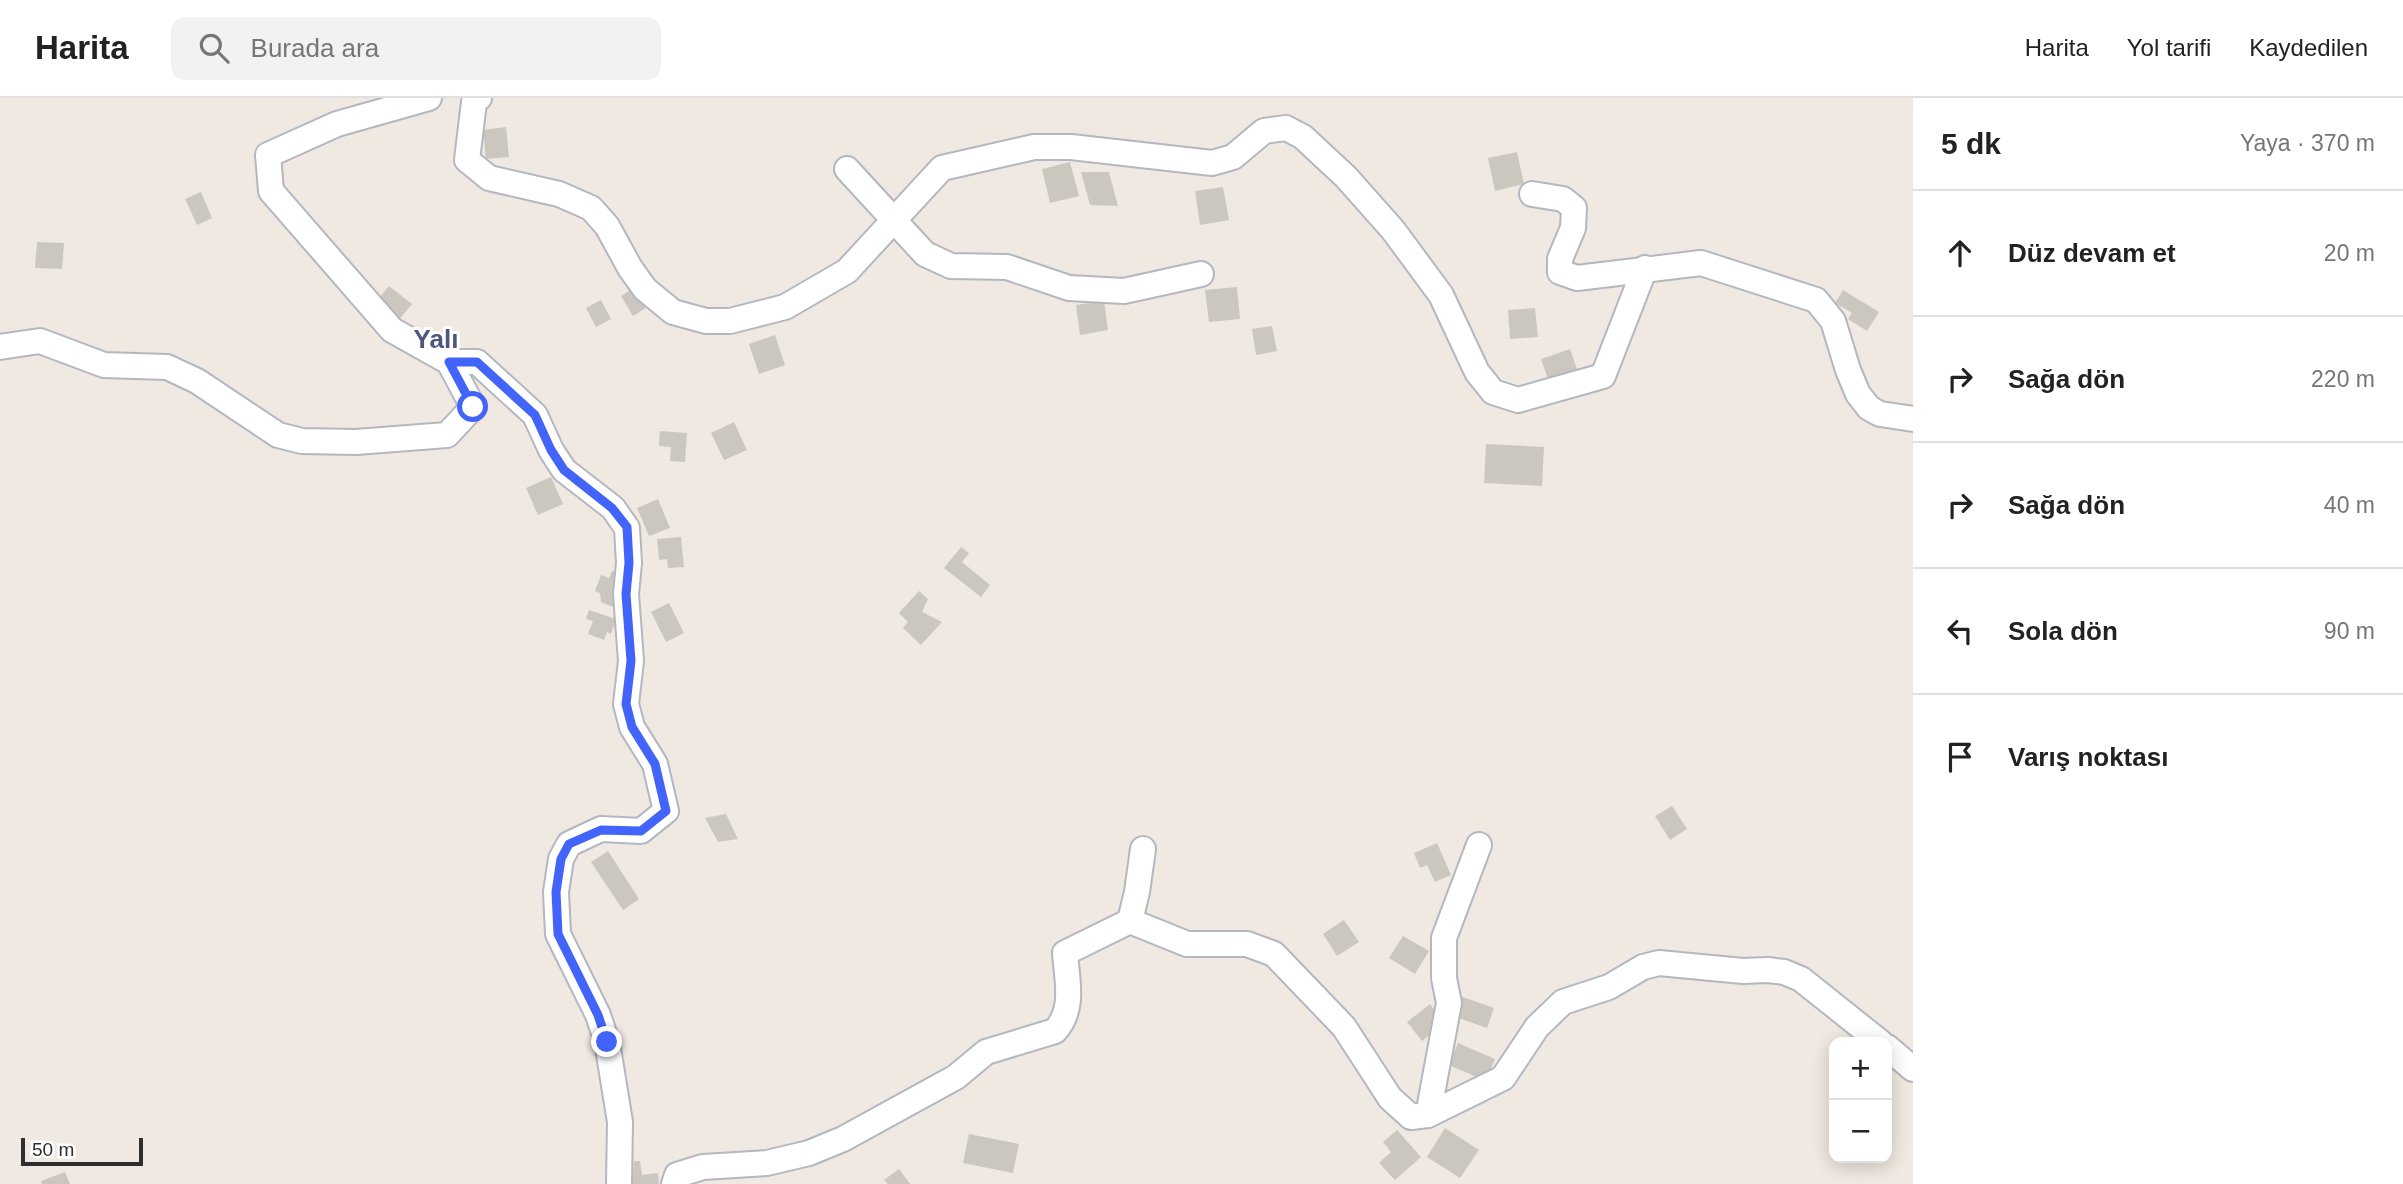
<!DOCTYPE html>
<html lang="tr">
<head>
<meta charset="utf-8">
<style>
  :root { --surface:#fff; --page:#f2f2f2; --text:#222; --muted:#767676; --line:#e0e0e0 }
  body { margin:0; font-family:Arial,sans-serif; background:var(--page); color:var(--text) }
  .controls { position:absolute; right:21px; bottom:21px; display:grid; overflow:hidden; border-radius:14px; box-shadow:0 4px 18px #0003 }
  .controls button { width:63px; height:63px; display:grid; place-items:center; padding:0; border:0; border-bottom:2px solid var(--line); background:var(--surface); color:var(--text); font:35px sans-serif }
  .scale { position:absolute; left:21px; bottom:18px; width:122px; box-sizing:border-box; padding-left:7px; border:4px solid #2e2e2e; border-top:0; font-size:19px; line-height:24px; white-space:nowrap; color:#2e2e2e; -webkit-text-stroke:5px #fff; paint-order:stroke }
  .stop { position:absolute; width:21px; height:21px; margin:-16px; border:5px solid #4264fb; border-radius:50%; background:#fff }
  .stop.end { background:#4264fb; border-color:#fff; box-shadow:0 2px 7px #0008 }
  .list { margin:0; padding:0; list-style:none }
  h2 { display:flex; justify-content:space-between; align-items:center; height:91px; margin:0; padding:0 28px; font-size:30px }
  h2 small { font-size:23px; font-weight:400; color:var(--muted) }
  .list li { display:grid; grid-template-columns:46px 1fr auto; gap:21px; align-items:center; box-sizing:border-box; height:126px; padding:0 28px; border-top:2px solid var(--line) }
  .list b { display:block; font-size:26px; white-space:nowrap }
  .list em { font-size:23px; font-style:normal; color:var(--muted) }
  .icon { flex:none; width:38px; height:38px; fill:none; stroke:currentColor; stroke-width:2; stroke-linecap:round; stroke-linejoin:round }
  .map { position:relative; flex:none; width:1913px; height:1086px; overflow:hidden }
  header { display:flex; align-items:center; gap:42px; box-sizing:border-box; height:98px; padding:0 35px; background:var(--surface); border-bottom:2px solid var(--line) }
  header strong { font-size:33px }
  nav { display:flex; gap:38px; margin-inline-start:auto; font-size:24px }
  .search { width:490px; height:63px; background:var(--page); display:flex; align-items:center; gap:18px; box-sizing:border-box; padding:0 24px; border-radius:14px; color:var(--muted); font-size:26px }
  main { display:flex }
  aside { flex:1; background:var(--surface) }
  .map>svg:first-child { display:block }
</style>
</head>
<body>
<header>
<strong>Harita</strong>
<div class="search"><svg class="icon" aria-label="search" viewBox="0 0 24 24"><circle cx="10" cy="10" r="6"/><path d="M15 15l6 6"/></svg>Burada ara</div>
<nav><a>Harita</a><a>Yol tarifi</a><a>Kaydedilen</a></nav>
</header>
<main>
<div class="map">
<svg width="1913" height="1086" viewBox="0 0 1913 1086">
  <rect width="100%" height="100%" fill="#efe9e1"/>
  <g fill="#cbc7bf">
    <path d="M506,29L509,59L486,61L483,32Z"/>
    <path d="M1517,54L1524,86L1495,93L1488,60Z"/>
    <path d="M1070,64L1079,98L1050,105L1042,71Z"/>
    <path d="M1081,74H1109L1118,108L1090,107Z"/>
    <path d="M1223,89L1229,122L1200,127L1195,93Z"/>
    <path d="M201,94L212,120L197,127L185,101Z"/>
    <path d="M37,144L64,145L62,171L35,170Z"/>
    <path d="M389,188L412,206L398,223L375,205Z"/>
    <path d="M1237,189L1240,221L1209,224L1205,192Z"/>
    <path d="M634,190L646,210L633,218L621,198Z"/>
    <path d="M1843,192L1879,214L1867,233L1848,221L1852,215L1835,205Z"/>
    <path d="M601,202L611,221L596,229L586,210Z"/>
    <path d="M1104,203L1108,232L1080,237L1076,207Z"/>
    <path d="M1535,210L1538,239L1510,241L1508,212Z"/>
    <path d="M1272,228L1277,253L1256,257L1252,231Z"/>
    <path d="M775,237L785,267L759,276L749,246Z"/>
    <path d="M1570,251L1578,274L1549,284L1541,261Z"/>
    <path d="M734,324L747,352L724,362L711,335Z"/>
    <path d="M660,333L687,335L685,364L670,363L671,349L659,348Z"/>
    <path d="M1486,346L1544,349L1542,388L1484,385Z"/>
    <path d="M551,379L563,406L538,417L526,390Z"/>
    <path d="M658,401L670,430L649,438L637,410Z"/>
    <path d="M681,439L684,469L668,470L667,461L659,462L657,441Z"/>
    <path d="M961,449L969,455L962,464L990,487L981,499L944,470Z"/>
    <path d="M612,473L625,477L613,509L601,504L600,495L595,493L601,477L609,480Z"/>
    <path d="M919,493L928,501L922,514L942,524L921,547L903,530L908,524L899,515Z"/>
    <path d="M669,505L684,535L666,544L651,514Z"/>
    <path d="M589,512L616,521L611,536L607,534L604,542L588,536L593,523L586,521Z"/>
    <path d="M1672,708L1687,731L1670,742L1655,718Z"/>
    <path d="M726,716L738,741L718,744L705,720Z"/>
    <path d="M1437,745L1451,777L1435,784L1427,767L1420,770L1414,755Z"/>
    <path d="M608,753L639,801L623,812L591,764Z"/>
    <path d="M1344,822L1359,844L1337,858L1323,836Z"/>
    <path d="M1403,838L1429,853L1415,876L1389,860Z"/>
    <path d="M1460,898L1494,910L1487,930L1453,918Z"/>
    <path d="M1430,906L1445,926L1422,943L1407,924Z"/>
    <path d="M1458,945L1495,961L1486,983L1449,967Z"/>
    <path d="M1445,1030L1479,1052L1460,1080L1427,1059Z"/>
    <path d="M1397,1032L1421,1059L1395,1082L1379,1065L1391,1054L1383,1044Z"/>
    <path d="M969,1036L1019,1046L1013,1075L963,1065Z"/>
    <path d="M634,1063H640L642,1077L658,1075L659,1086H623L622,1079L633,1077Z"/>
    <path d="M899,1071L910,1086H888L884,1082Z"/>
    <path d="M65,1074L70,1086H42L41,1083Z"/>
  </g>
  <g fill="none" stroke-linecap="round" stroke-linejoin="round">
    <defs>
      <g id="minor">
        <path d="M429,0L337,26L268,57L271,93L392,232L449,264H477L535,317L551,352L564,372L613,410L627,430L629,465L626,496L631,563L626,606L632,629L655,666L666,713L641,733L601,731L569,746L561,761L556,794L558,836L598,917L607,944L620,1024L619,1086"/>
        <path d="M479,0L474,4L467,62L489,80L559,96L591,110L607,128L630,170L645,191L673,214L706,223H730L785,209L847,173L942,70L1034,49H1071L1212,65L1233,59L1264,33L1286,30L1303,39L1346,79L1393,132L1441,197L1477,274L1493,294L1518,302L1603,278L1645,170"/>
        <path d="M847,71L925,156L951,168L1007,169L1069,190L1124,193L1201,176"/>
        <path d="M1532,96L1563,101L1574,110L1573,130L1560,161V174L1577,180L1701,165L1816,202L1833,223L1848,272L1858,296L1869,310L1880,316L1913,321"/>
        <path d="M0,249L40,243L104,267L167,269L197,283L278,337L302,343L356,344L447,337L473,309L449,264"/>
        <path d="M1130,823L1137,794L1143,751"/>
        <path d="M1887,949L1913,971"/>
        <path d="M1428,1017L1449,905L1444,880V840L1479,747"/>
        <path d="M674,1086L677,1077L703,1069L767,1065L809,1055L843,1041L956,979L986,954L1055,933C1075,911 1067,883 1065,855L1130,823L1187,846H1247L1274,856L1344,929L1390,1000L1411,1019L1428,1017L1503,980L1537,929L1563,904L1609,889L1643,869L1659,865L1743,873L1768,872L1784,874L1801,881L1880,944"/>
      </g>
    </defs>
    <use href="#minor" stroke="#b4b7c1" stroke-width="28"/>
    <use href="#minor" stroke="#fff" stroke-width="24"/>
  </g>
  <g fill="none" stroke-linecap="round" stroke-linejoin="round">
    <path stroke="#4264fb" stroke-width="9" d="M473,309L449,264H477L535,317L551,352L564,372L612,410L627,429L629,465L626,496L631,563L626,606L632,629L655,666L666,713L641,733L601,732L569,746L561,761L556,794L558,836L598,917L607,944"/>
  </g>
  <g text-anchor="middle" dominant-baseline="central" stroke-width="6" stroke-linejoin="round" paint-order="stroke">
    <g font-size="26" font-weight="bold" fill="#4d5680" stroke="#fff">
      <text x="436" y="241">Yalı</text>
    </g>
  </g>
</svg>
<div class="controls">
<button>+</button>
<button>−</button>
</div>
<div class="scale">50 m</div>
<div class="stop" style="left:473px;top:309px"></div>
<div class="stop end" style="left:607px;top:944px"></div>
</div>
<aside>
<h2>5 dk<small>Yaya · 370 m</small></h2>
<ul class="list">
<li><svg class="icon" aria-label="ahead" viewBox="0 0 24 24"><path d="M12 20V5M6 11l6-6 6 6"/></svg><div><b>Düz devam et</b></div><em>20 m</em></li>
<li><svg class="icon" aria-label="right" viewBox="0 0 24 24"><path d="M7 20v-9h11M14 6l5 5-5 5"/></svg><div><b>Sağa dön</b></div><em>220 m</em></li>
<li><svg class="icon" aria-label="right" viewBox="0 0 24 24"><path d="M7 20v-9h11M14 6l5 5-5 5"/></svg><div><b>Sağa dön</b></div><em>40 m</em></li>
<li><svg class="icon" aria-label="left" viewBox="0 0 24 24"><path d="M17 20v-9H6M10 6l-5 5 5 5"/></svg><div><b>Sola dön</b></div><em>90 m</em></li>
<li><svg class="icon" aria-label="arrive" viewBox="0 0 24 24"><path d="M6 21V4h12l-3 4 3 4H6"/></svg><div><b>Varış noktası</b></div></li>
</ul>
</aside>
</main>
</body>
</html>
